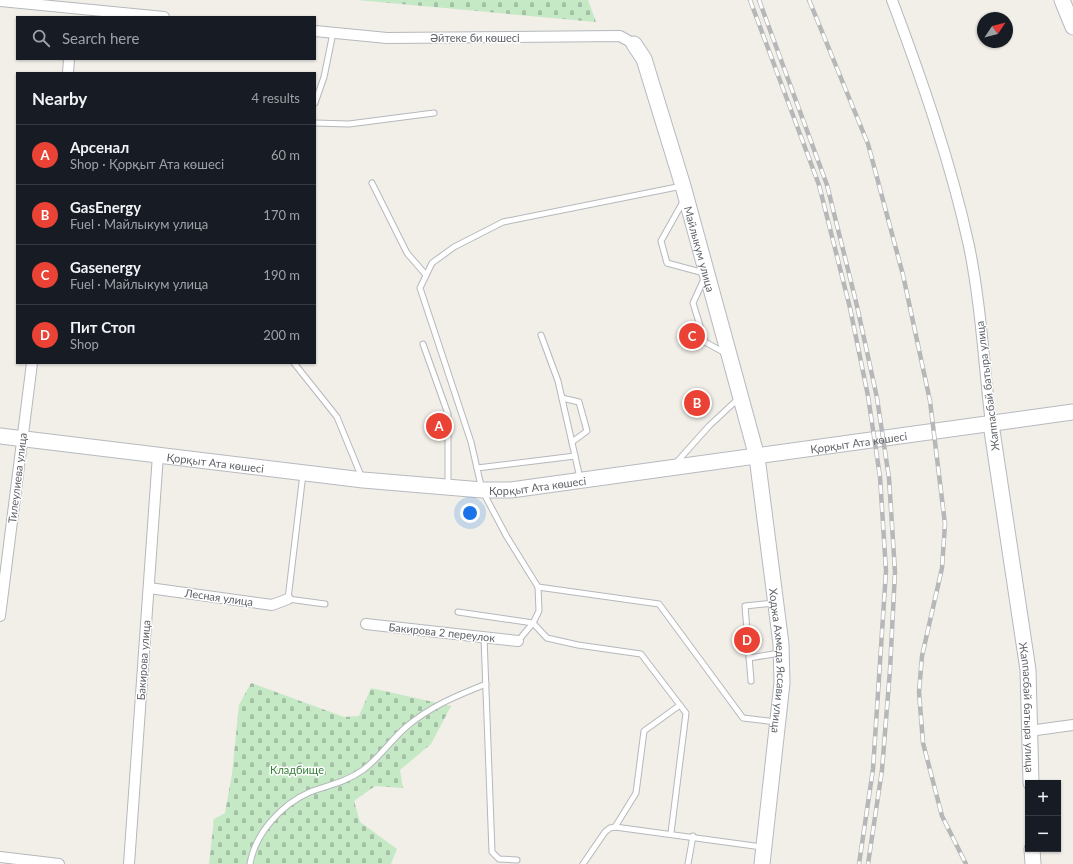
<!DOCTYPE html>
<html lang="en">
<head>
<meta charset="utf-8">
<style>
  :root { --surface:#171b24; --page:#242831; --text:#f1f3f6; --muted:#9ea1a6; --line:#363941; --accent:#ea4335 }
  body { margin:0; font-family:Lato,sans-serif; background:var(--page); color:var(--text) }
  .controls { position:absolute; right:12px; bottom:12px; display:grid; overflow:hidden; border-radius:0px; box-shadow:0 1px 3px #0004 }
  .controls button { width:36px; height:36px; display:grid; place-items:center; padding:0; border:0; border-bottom:1px solid var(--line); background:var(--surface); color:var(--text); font:20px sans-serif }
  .compass { position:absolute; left:977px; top:12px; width:36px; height:36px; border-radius:50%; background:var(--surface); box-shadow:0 1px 3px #0004; rotate:55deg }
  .you { position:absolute; left:470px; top:513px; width:14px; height:14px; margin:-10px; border:3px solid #fff; border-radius:50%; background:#1a73e8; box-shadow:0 0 0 6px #1a73e833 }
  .badge { display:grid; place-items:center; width:26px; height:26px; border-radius:50%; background:var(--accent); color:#fff; font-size:13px; font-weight:700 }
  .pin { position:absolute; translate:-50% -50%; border:2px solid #fff; box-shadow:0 1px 4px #0006 }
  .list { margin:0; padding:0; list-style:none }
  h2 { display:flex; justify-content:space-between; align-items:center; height:52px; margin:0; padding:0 16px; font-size:17px }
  h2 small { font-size:13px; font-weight:400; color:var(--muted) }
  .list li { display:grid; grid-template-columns:26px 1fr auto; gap:12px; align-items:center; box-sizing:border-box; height:60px; padding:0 16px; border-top:1px solid var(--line) }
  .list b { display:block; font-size:15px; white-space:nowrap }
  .list p { margin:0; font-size:13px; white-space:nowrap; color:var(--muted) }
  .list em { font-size:13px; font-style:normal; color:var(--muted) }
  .icon { flex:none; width:22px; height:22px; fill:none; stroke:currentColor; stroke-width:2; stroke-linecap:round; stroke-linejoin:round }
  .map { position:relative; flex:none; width:1073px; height:864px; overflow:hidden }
  .search { position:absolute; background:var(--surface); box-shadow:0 1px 3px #0004; left:16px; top:16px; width:300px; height:44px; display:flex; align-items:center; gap:10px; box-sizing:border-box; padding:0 14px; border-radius:0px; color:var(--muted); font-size:15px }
  .panel { position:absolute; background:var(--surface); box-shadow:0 1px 3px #0004; left:16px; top:72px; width:300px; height:292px; border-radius:0px }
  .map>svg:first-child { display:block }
</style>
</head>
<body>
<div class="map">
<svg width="1073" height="864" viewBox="0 0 1073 864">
  <defs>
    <pattern id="cemetery-stones" width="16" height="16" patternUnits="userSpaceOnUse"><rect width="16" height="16" fill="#c5e8c5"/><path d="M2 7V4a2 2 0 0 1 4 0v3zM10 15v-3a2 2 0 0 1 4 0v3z" fill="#a3c0a4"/></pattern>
  </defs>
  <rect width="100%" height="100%" fill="#f1efe8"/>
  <g fill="url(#cemetery-stones)">
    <path d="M357,0H588L596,22Z"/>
    <path d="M251,683L344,717L359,716L371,688L451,706L431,744L400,770L403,788L375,786L354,801L360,822L397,849L391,864H209L214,819L225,813L232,774L239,705Z"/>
  </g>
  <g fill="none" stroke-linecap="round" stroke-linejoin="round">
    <defs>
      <g id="lane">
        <path d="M315,103L324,77L333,33"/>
        <path d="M315,123L349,124L434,113"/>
        <path d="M372,183L407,253L426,275"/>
        <path d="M684,200L661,241L667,263L704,273"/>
        <path d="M704,279L693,303L705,342L725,353"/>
        <path d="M541,335L558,381L580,478"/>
        <path d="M423,344L448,414V486"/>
        <path d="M294,363L337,417L362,478"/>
        <path d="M562,398L579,402L587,431L572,442"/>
        <path d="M675,464L709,426L739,398"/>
        <path d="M477,468L575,456"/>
        <path d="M303,474L288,599L325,604"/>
        <path d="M538,587L659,604L743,718L776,722"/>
        <path d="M458,612L533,623L547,638L578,645L641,654L686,713L671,833"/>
        <path d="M484,637L492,852L499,859L517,860"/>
        <path d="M518,641L533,623L539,611L538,587L507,537L482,490L471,442L420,288L432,263L454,247L503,222L682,186"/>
        <path d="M749,658L780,653"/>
        <path d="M751,681L745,606L774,603"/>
        <path d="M615,827L636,793L644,731L680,705"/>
        <path d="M250,864C255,833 282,804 310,792C329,785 346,782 363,770C379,758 391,740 406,727C431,706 456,696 486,684"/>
        <path d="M583,864L605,832L610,828L615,827L762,847"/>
        <path d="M688,864L693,836"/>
      </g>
      <g id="street">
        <path d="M892,0C922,80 951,163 969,246C981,305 984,365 991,424"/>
        <path d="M0,1L164,17"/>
        <path d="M315,31L387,38L620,36L634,44"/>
        <path d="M68,73L69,59"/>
        <path d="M149,588L272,605L288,599"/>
        <path d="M0,616L32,363"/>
        <path d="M366,624L518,641"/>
        <path d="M1029,731L1073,725"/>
        <path d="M0,857L59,864"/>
        <path d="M129,864L158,455"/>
      </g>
      <g id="secondary">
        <path d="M1062,0L1073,27"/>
        <path id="s1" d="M634,44L644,59L683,186L757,457L781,644L782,683L762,864"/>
        <path id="s2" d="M991,424L1028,670L1031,783"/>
        <path id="s3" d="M0,436L363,480L482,490H511L1073,412"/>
        <path d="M1032,849L1033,864"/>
      </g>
    </defs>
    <use href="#lane" stroke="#b5b8bc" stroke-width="7"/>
    <use href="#street" stroke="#b5b8bc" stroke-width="12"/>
    <use href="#secondary" stroke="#b6babf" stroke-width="17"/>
    <use href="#lane" stroke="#fff" stroke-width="5"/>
    <use href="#street" stroke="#fff" stroke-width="10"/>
    <use href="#secondary" stroke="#fff" stroke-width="15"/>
    <defs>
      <g id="rail">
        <path d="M750,0L819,185L850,308L868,396L880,477L886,571L873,769L859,864"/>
        <path d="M759,0L827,185L857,306L877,398L889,478L895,572L890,670L882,770L868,864"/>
        <path d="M809,0L868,144L903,275L930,401L945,524L942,568L922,656L919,692L923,743L942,816L966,864"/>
      </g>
    </defs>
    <use href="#rail" stroke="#b6b7b8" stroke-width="4.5"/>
    <use href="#rail" stroke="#fff" stroke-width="3" stroke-dasharray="9" stroke-linecap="butt"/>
  </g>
  <g text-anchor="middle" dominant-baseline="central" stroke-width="3" stroke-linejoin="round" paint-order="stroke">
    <g font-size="11" fill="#5f6368" stroke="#fff">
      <text x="475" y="37">Әйтеке би көшесі</text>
      <text stroke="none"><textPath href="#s1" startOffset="216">Майлыкум улица</textPath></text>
      <text transform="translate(987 386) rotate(-97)">Жаппасбай батыра улица</text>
      <text stroke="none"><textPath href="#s3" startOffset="865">Қорқыт Ата көшесі</textPath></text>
      <text stroke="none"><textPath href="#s3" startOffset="217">Қорқыт Ата көшесі</textPath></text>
      <text transform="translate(17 478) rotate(-83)">Тилеулиева улица</text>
      <text stroke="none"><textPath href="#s3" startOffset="541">Қорқыт Ата көшесі</textPath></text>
      <text transform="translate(219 597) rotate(8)">Лесная улица</text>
      <text transform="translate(442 632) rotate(6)">Бакирова 2 переулок</text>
      <text transform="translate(143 660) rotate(-86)">Бакирова улица</text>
      <text stroke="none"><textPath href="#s1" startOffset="637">Ходжа Ахмеда Яссави улица</textPath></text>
      <text stroke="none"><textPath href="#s2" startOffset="286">Жаппасбай батыра улица</textPath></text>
    </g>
    <g font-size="11" fill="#348238" stroke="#fff">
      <text x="297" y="769">Кладбище</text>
    </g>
  </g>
</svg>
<div class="controls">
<button>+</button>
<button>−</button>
</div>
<svg class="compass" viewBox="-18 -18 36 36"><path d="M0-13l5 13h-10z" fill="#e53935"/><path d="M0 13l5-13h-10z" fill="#9ea1a6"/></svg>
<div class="you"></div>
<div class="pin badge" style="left:439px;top:426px">A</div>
<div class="pin badge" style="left:697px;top:403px">B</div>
<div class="pin badge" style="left:692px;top:336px">C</div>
<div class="pin badge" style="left:747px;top:640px">D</div>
<div class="search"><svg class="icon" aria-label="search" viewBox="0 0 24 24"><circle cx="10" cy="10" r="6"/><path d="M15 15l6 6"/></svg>Search here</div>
<section class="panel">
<h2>Nearby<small>4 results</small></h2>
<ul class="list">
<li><span class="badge">A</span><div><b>Арсенал</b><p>Shop · Қорқыт Ата көшесі</p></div><em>60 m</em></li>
<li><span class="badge">B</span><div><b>GasEnergy</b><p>Fuel · Майлыкум улица</p></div><em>170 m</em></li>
<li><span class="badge">C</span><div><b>Gasenergy</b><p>Fuel · Майлыкум улица</p></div><em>190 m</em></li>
<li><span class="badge">D</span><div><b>Пит Стоп</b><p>Shop</p></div><em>200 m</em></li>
</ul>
</section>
</div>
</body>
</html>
